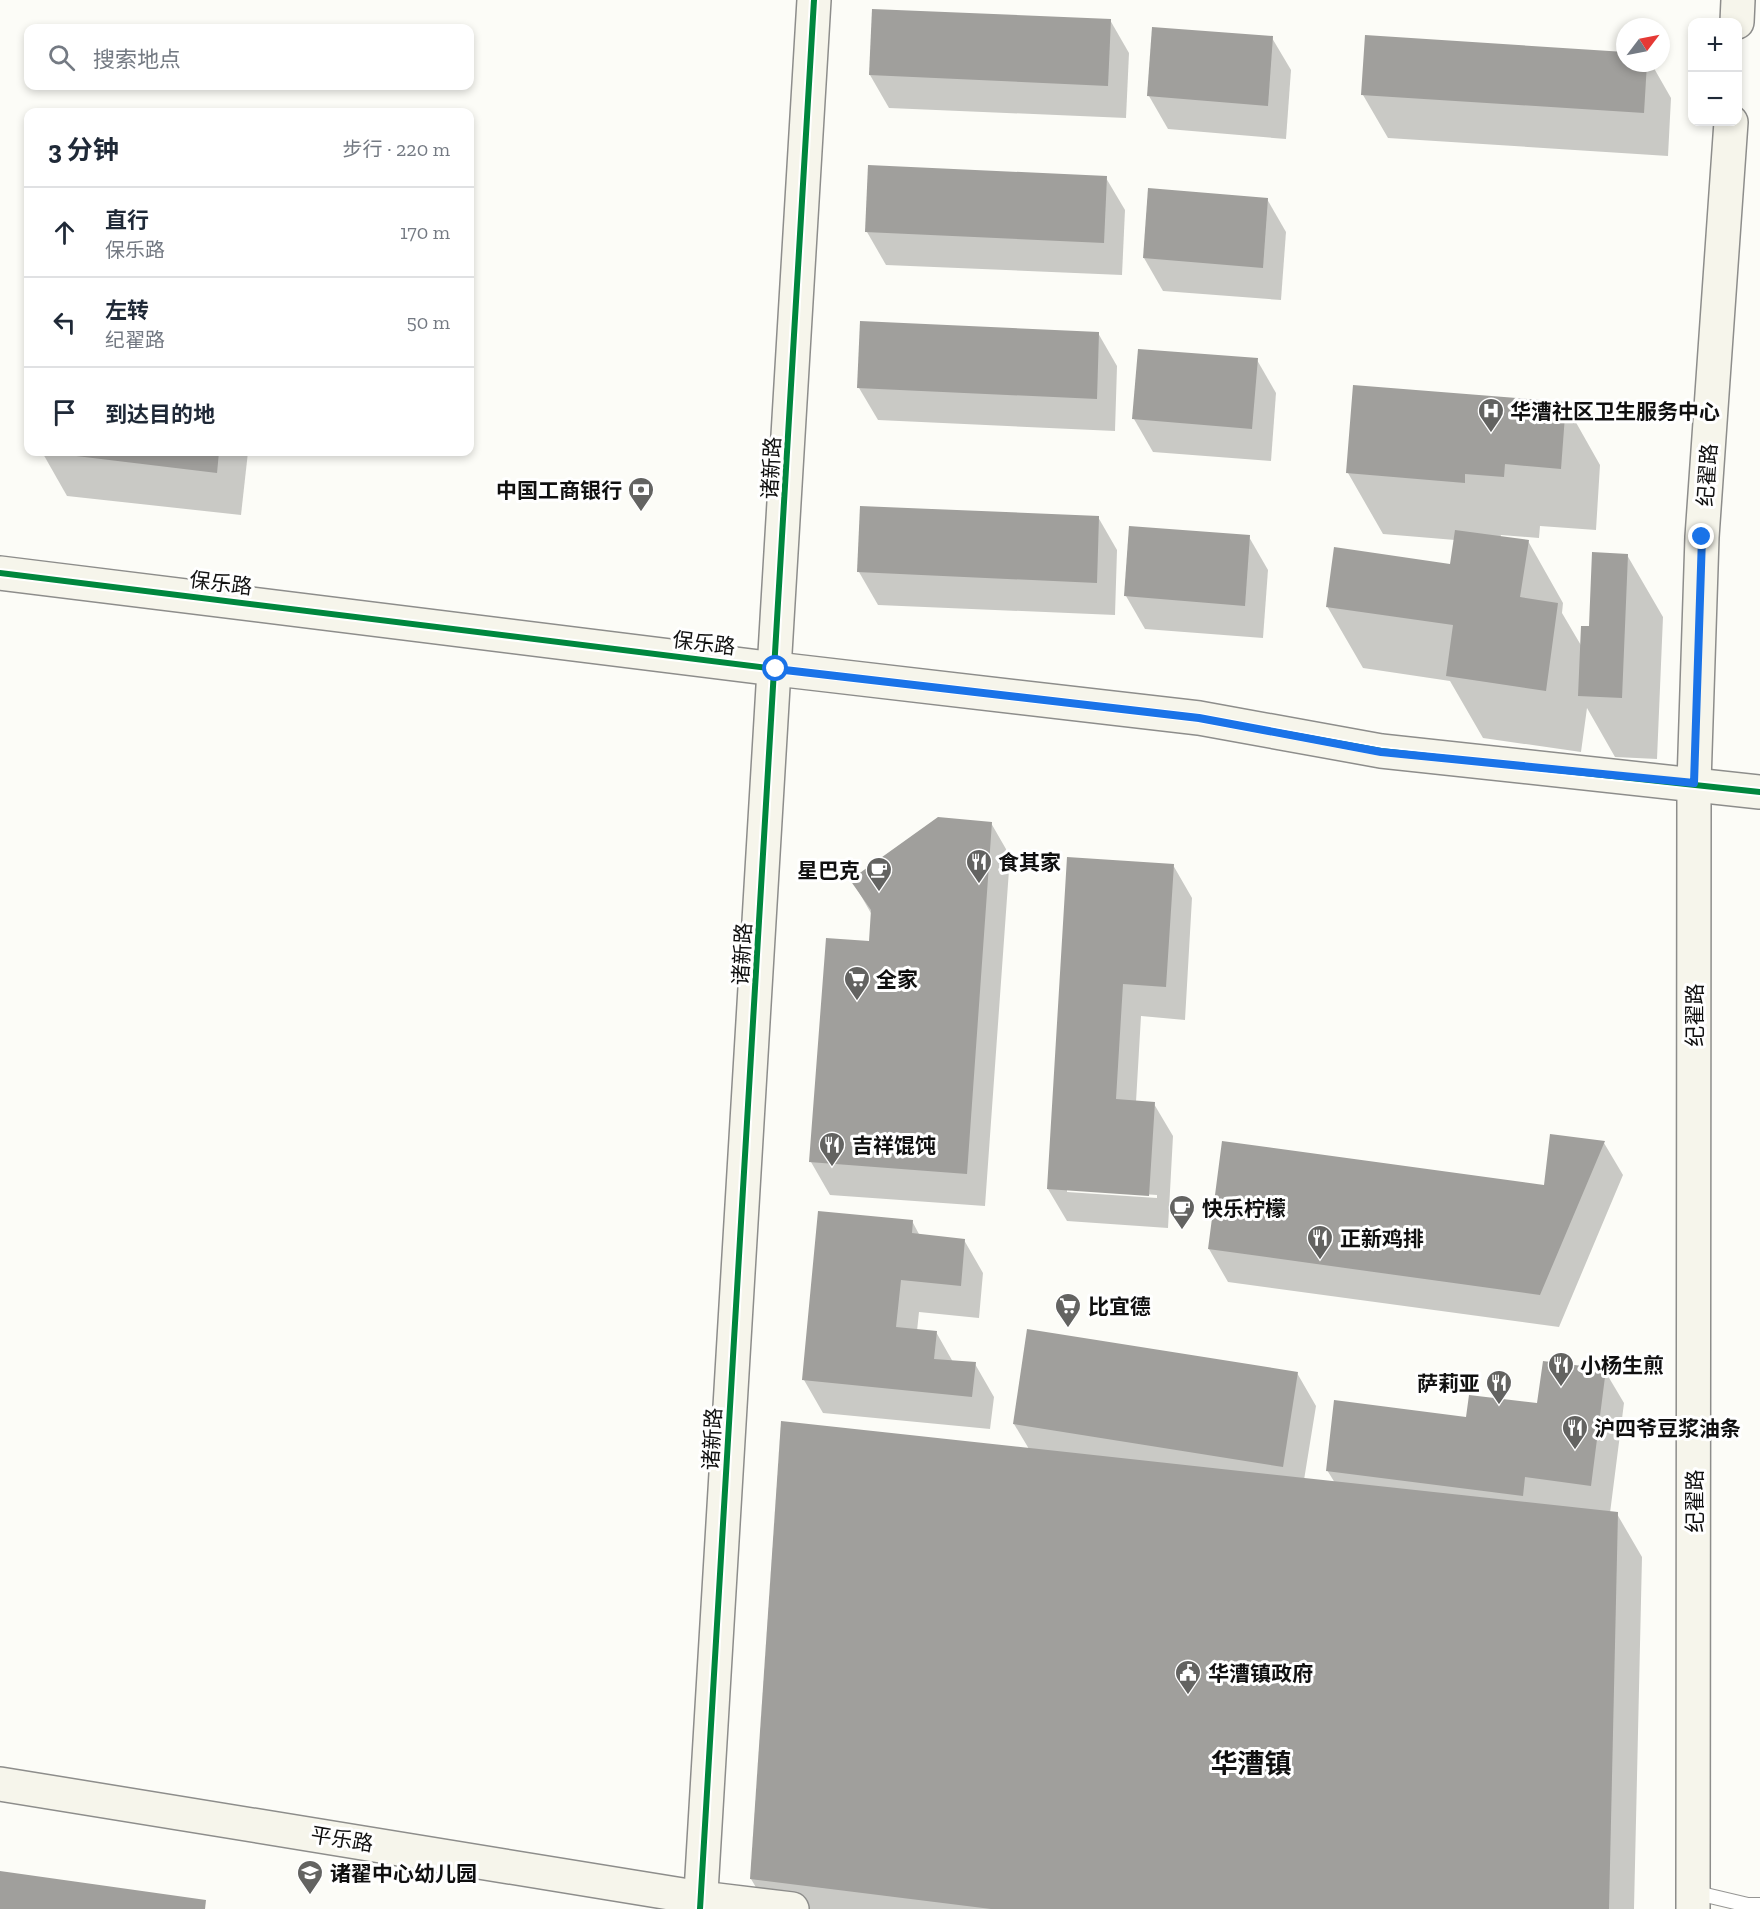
<!DOCTYPE html>
<html lang="zh">
<head>
<meta charset="utf-8">
<style>
  :root { --surface:#fff; --page:#f2f2f3; --text:#1f2937; --muted:#747a83; --line:#e0e1e3 }
  body { margin:0; font-family:"Zilla Slab","Noto Sans SC",serif; background:var(--page); color:var(--text) }
  .controls { position:absolute; right:18px; top:18px; display:grid; overflow:hidden; border-radius:12px; box-shadow:0 3px 9px #0003 }
  .controls button { width:54px; height:54px; display:grid; place-items:center; padding:0; border:0; border-bottom:2px solid var(--line); background:var(--surface); color:var(--text); font:30px sans-serif }
  .compass { position:absolute; left:1616px; top:18px; width:54px; height:54px; border-radius:50%; background:var(--surface); box-shadow:0 3px 9px #0003; rotate:58deg }
  .stop { position:absolute; width:18px; height:18px; margin:-14px; border:4px solid #1a73e8; border-radius:50%; background:#fff }
  .stop.end { background:#1a73e8; border-color:#fff; box-shadow:0 2px 6px #0008 }
  .list { margin:0; padding:0; list-style:none }
  h2 { display:flex; justify-content:space-between; align-items:center; height:78px; margin:0; padding:0 24px; font-size:26px }
  h2 small { font-size:20px; font-weight:400; color:var(--muted) }
  .list li { display:grid; grid-template-columns:39px 1fr auto; gap:18px; align-items:center; box-sizing:border-box; height:90px; padding:0 24px; border-top:2px solid var(--line) }
  .list b { display:block; font-size:22px; white-space:nowrap }
  .list p { margin:0; font-size:20px; white-space:nowrap; color:var(--muted) }
  .list em { font-size:20px; font-style:normal; color:var(--muted) }
  .icon { flex:none; width:33px; height:33px; fill:none; stroke:currentColor; stroke-width:2; stroke-linecap:round; stroke-linejoin:round }
  .map { position:relative; flex:none; width:1760px; height:1909px; overflow:hidden }
  .search { position:absolute; background:var(--surface); box-shadow:0 3px 9px #0003; left:24px; top:24px; width:450px; height:66px; display:flex; align-items:center; gap:15px; box-sizing:border-box; padding:0 21px; border-radius:12px; color:var(--muted); font-size:22px }
  .panel { position:absolute; background:var(--surface); box-shadow:0 3px 9px #0003; left:24px; top:108px; width:450px; height:348px; border-radius:12px }
  .map>svg:first-child { display:block }
</style>
</head>
<body>
<div class="map">
<svg width="1760" height="1909" viewBox="0 0 1760 1909">
  <rect width="100%" height="100%" fill="#fcfcf7"/>
  <g fill="#0003" fill-rule="evenodd">
    <path d="M1110,20L1129,53L1126,118L889,108L870,75Z"/>
    <path d="M1272,38L1291,70L1286,139L1168,129L1149,96Z"/>
    <path d="M1625,54V63H1651L1671,98L1668,156L1388,138L1363,95Z"/>
    <path d="M1106,178L1125,210L1122,275L886,265L867,232Z"/>
    <path d="M1267,199L1286,232L1281,300L1163,291L1144,258Z"/>
    <path d="M1098,333L1117,366L1115,431L878,420L859,388Z"/>
    <path d="M1257,360L1276,393L1271,461L1153,452L1134,419Z"/>
    <path d="M1565,403L1600,465L1596,530L1540,526L1539,538L1501,535L1500,538L1528,541L1563,603L1562,613L1582,647L1627,555L1663,617L1657,759L1615,757L1587,708L1581,752L1483,738L1450,681L1363,668L1327,606L1451,566L1455,540L1383,534L1348,473Z"/>
    <path d="M42,452H248L241,515L67,496Z"/>
    <path d="M1098,517L1117,550L1115,615L878,605L859,572Z"/>
    <path d="M1249,537L1268,570L1263,638L1145,629L1126,596Z"/>
    <path d="M991,823L1010,856L985,1206L830,1195L811,1162L870,943L872,915L852,880Z"/>
    <path d="M1068,859L1173,865L1192,898L1185,1020L1141,1016L1136,1102L1154,1104L1173,1136L1168,1228L1067,1221L1048,1189ZM1067,1189L1157,1195V1198L1067,1192Z"/>
    <path d="M1604,1143L1623,1175L1559,1327L1228,1282L1209,1249L1545,1187Z"/>
    <path d="M912,1221L920,1236L964,1240L983,1273L979,1318L919,1312L917,1331L936,1332L953,1362L975,1364L994,1397L990,1429L823,1413L804,1380Z"/>
    <path d="M1605,1371L1624,1403L1610,1513L1617,1514L1642,1557L1634,1909H769L751,1879L1029,1449L1014,1424L1297,1373L1316,1406L1304,1480L1335,1483L1327,1470L1467,1419L1539,1405Z"/>
  </g>
  <g fill="#a09f9c">
    <path d="M872,9L1111,19L1108,86L869,75Z"/>
    <path d="M1152,27L1273,36L1268,106L1147,96Z"/>
    <path d="M1365,35L1625,52V63H1647L1644,113L1361,95Z"/>
    <path d="M868,165L1107,176L1104,243L865,232Z"/>
    <path d="M1148,188L1268,198L1263,268L1143,258Z"/>
    <path d="M860,321L1099,332L1097,399L857,388Z"/>
    <path d="M1138,349L1258,358L1252,429L1132,419Z"/>
    <path d="M1353,385L1566,402L1561,469L1505,464L1504,477L1465,474V483L1346,473Z"/>
    <path d="M43,452H219L217,473Z"/>
    <path d="M860,506L1099,516L1097,583L857,572Z"/>
    <path d="M1129,526L1250,535L1245,606L1124,596Z"/>
    <path d="M1455,530L1529,540L1520,597L1558,603L1546,691L1446,676L1453,625L1326,607L1334,547L1450,564Z"/>
    <path d="M1592,552L1628,554L1622,698L1578,696L1581,626H1589Z"/>
    <path d="M938,817L992,822L967,1174L809,1162L826,938L869,941L871,910L850,880Z"/>
    <path d="M1067,857L1174,864L1166,987L1123,984L1116,1099L1155,1102L1149,1196L1047,1189Z"/>
    <path d="M1550,1134L1605,1141L1540,1295L1208,1249L1222,1141L1544,1185Z"/>
    <path d="M818,1211L913,1220L912,1233L965,1239L961,1286L901,1280L896,1327L937,1331L934,1359L976,1362L972,1397L802,1380Z"/>
    <path d="M1027,1329L1298,1372L1283,1467L1013,1424Z"/>
    <path d="M1543,1361L1606,1369L1591,1486L1525,1477L1523,1496L1326,1471L1334,1400L1466,1417L1469,1395L1537,1403Z"/>
    <path d="M781,1421L1618,1512L1609,1909H991L750,1879Z"/>
    <path d="M0,1871L206,1900L205,1909H0Z"/>
  </g>
  <g fill="none" stroke-linecap="round" stroke-linejoin="round">
    <defs>
      <path id="lane" d="M1693,1892L1748,1905H1760"/>
      <g id="secondary">
        <path d="M1737,22L1738,0"/>
        <path d="M0,573L776,669L1199,718L1381,751L1760,792"/>
        <path d="M0,1784L701,1898L792,1909"/>
        <path d="M700,1909L814,0"/>
        <path d="M1693,1909L1694,783L1702,537L1731,122"/>
      </g>
    </defs>
    <use href="#lane" stroke="#969694" stroke-width="16"/>
    <use href="#secondary" stroke="#8d8d8b" stroke-width="36"/>
    <use href="#lane" stroke="#fffffe" stroke-width="14"/>
    <use href="#secondary" stroke="#f6f5eb" stroke-width="33"/>
    <defs>
      <g id="cycleway">
        <path d="M0,573L776,669L1199,718L1381,751L1760,792"/>
        <path d="M700,1909L814,0"/>
      </g>
    </defs>
    <use href="#cycleway" stroke="#fff" stroke-width="10"/>
    <use href="#cycleway" stroke="#00873e" stroke-width="6"/>
  </g>
  <g fill="none" stroke-linecap="round" stroke-linejoin="round">
    <path stroke="#1a73e8" stroke-width="8" d="M776,669L1199,718L1381,752L1694,783L1702,537"/>
  </g>
  <defs>
    <symbol id="hospital-pin" viewBox="-11 -11 22 30"><path d="M0 17L-7.5 6A9.5 9.5 0 1 1 7.5 6Z" fill="#636361" stroke="#fff"/><path d="M-5-5h3v3.5h4V-5h3V5h-3V1.5h-4V5h-3Z" fill="#fff"/></symbol>
    <symbol id="bank-pin" viewBox="-11 -11 22 30"><path d="M0 17L-7.5 6A9.5 9.5 0 1 1 7.5 6Z" fill="#636361" stroke="#fff"/><path d="M-6-4H6V4H-6ZM0-2.3a2.3 2.3 0 1 0 0 4.6a2.3 2.3 0 1 0 0-4.6Z" fill="#fff"/></symbol>
    <symbol id="restaurant-pin" viewBox="-11 -11 22 30"><path d="M0 17L-7.5 6A9.5 9.5 0 1 1 7.5 6Z" fill="#636361" stroke="#fff"/><path d="M-5-6h1v4h1v-4h1v4h1v-4h1v5L-1.5 .5V6h-2V.5L-5-1ZM5-6V6H3V1.5H1.5Q1.5-4 5-6Z" fill="#fff"/></symbol>
    <symbol id="cafe-pin" viewBox="-11 -11 22 30"><path d="M0 17L-7.5 6A9.5 9.5 0 1 1 7.5 6Z" fill="#636361" stroke="#fff"/><path d="M-5.5-4.5H6V0H3Q3 3.5 0 3.5H-2.5Q-5.5 3.5-5.5 0ZM3-3.2v2h1.7v-2ZM-6 4.5H4V6H-6Z" fill="#fff"/></symbol>
    <symbol id="supermarket-pin" viewBox="-11 -11 22 30"><path d="M0 17L-7.5 6A9.5 9.5 0 1 1 7.5 6Z" fill="#636361" stroke="#fff"/><path d="M-6-5.5h2.5l.6 2H6L4.5 2H-2.5L-4.4-4H-6ZM-1.5 3.2a1.3 1.3 0 1 0 .1 0ZM3 3.2a1.3 1.3 0 1 0 .1 0Z" fill="#fff"/></symbol>
    <symbol id="civic-pin" viewBox="-11 -11 22 30"><path d="M0 17L-7.5 6A9.5 9.5 0 1 1 7.5 6Z" fill="#636361" stroke="#fff"/><path d="M-.6-6.5H3V-4.5H.6V-3L4-1V1h2V6H-6V1h2V-1L-.6-3ZM-1.2 2.5V6h2.4V2.5Z" fill="#fff"/></symbol>
    <symbol id="school-pin" viewBox="-11 -11 22 30"><path d="M0 17L-7.5 6A9.5 9.5 0 1 1 7.5 6Z" fill="#636361" stroke="#fff"/><path d="M0-5L7-2L0 1L-7-2ZM-4 1L0 2.5L4 1V4Q0 6-4 4Z" fill="#fff"/></symbol>
  </defs>
  <g fill-rule="evenodd">
    <use href="#hospital-pin" x="1476" y="396" width="30" height="40"/>
    <use href="#bank-pin" x="626" y="475" width="30" height="40"/>
    <use href="#restaurant-pin" x="964" y="847" width="30" height="40"/>
    <use href="#cafe-pin" x="864" y="855" width="30" height="40"/>
    <use href="#supermarket-pin" x="842" y="964" width="30" height="40"/>
    <use href="#restaurant-pin" x="817" y="1130" width="30" height="40"/>
    <use href="#cafe-pin" x="1167" y="1193" width="30" height="40"/>
    <use href="#restaurant-pin" x="1305" y="1223" width="30" height="40"/>
    <use href="#supermarket-pin" x="1053" y="1291" width="30" height="40"/>
    <use href="#restaurant-pin" x="1546" y="1350" width="30" height="40"/>
    <use href="#restaurant-pin" x="1484" y="1368" width="30" height="40"/>
    <use href="#restaurant-pin" x="1560" y="1413" width="30" height="40"/>
    <use href="#civic-pin" x="1173" y="1658" width="30" height="40"/>
    <use href="#school-pin" x="295" y="1858" width="30" height="40"/>
  </g>
  <g text-anchor="middle" dominant-baseline="central" stroke-width="6" stroke-linejoin="round" paint-order="stroke">
    <g font-size="21" font-weight="bold" fill="#101010" stroke="#fff" text-anchor="start">
      <text x="1510" y="411">华漕社区卫生服务中心</text>
      <text x="622" y="490" text-anchor="end">中国工商银行</text>
      <text x="998" y="862">食其家</text>
      <text x="860" y="870" text-anchor="end">星巴克</text>
      <text x="876" y="979">全家</text>
      <text x="852" y="1145">吉祥馄饨</text>
      <text x="1202" y="1208">快乐柠檬</text>
      <text x="1340" y="1238">正新鸡排</text>
      <text x="1088" y="1306">比宜德</text>
      <text x="1580" y="1365">小杨生煎</text>
      <text x="1480" y="1383" text-anchor="end">萨莉亚</text>
      <text x="1594" y="1428">沪四爷豆浆油条</text>
      <text x="1208" y="1673">华漕镇政府</text>
      <text x="330" y="1873">诸翟中心幼儿园</text>
    </g>
    <g font-size="21" fill="#101010" stroke="#fff">
      <text transform="translate(771 468) rotate(-87)">诸新路</text>
      <text transform="translate(1707 475) rotate(-86)">纪翟路</text>
      <text transform="translate(221 583) rotate(7)">保乐路</text>
      <text transform="translate(704 643) rotate(7)">保乐路</text>
      <text transform="translate(742 954) rotate(-87)">诸新路</text>
      <text transform="translate(1694 1015) rotate(-90)">纪翟路</text>
      <text transform="translate(712 1439) rotate(-87)">诸新路</text>
      <text transform="translate(1694 1501) rotate(-90)">纪翟路</text>
      <text transform="translate(342 1839) rotate(9)">平乐路</text>
    </g>
    <g font-size="27" font-weight="bold" fill="#101010" stroke="#fff">
      <text x="1251" y="1764">华漕镇</text>
    </g>
  </g>
</svg>
<div class="controls">
<button>+</button>
<button>−</button>
</div>
<svg class="compass" viewBox="-18 -18 36 36"><path d="M0-13l5 13h-10z" fill="#e53935"/><path d="M0 13l5-13h-10z" fill="#747a83"/></svg>
<div class="stop" style="left:776px;top:669px"></div>
<div class="stop end" style="left:1702px;top:537px"></div>
<div class="search"><svg class="icon" aria-label="search" viewBox="0 0 24 24"><circle cx="10" cy="10" r="6"/><path d="M15 15l6 6"/></svg>搜索地点</div>
<section class="panel">
<h2>3 分钟<small>步行 · 220 m</small></h2>
<ul class="list">
<li><svg class="icon" aria-label="ahead" viewBox="0 0 24 24"><path d="M12 20V5M6 11l6-6 6 6"/></svg><div><b>直行</b><p>保乐路</p></div><em>170 m</em></li>
<li><svg class="icon" aria-label="left" viewBox="0 0 24 24"><path d="M17 20v-9H6M10 6l-5 5 5 5"/></svg><div><b>左转</b><p>纪翟路</p></div><em>50 m</em></li>
<li><svg class="icon" aria-label="arrive" viewBox="0 0 24 24"><path d="M6 21V4h12l-3 4 3 4H6"/></svg><div><b>到达目的地</b></div></li>
</ul>
</section>
</div>
</body>
</html>
